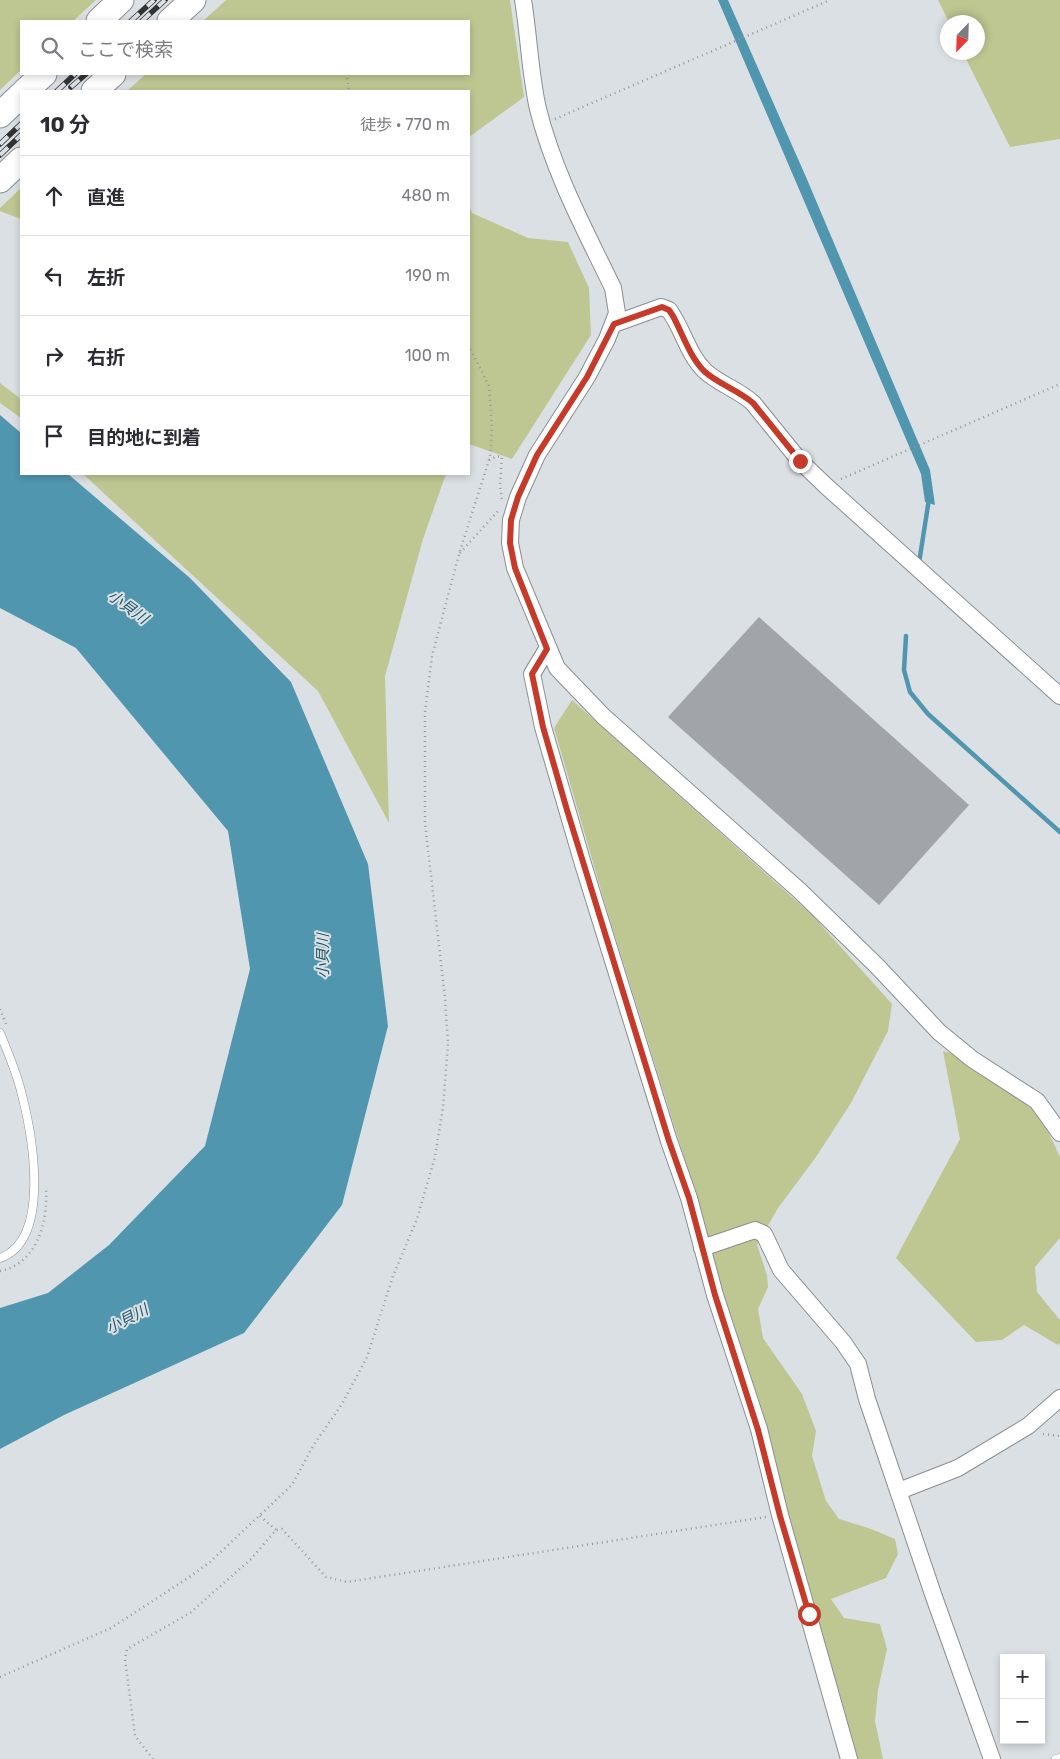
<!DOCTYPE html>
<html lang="ja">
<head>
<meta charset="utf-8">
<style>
  :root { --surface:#fff; --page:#f2f2f3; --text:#2b2b33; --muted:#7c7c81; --line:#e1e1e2 }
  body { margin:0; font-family:Rubik,"Noto Sans JP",sans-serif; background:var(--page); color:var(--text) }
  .controls { position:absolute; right:15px; bottom:15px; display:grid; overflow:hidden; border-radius:0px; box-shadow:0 2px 8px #0003 }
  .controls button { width:45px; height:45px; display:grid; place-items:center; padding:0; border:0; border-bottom:1px solid var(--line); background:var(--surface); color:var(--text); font:25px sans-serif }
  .compass { position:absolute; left:940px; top:15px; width:45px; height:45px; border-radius:50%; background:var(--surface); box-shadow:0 2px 8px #0003; rotate:203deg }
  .stop { position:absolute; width:15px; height:15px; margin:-11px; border:4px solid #c63a2a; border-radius:50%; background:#fff }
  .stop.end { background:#c63a2a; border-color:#fff; box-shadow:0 1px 5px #0008 }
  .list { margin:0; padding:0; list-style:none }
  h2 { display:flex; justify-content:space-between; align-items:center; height:65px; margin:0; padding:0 20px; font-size:21px }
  h2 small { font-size:16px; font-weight:400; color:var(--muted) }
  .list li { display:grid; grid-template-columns:32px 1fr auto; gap:15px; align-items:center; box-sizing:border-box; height:80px; padding:0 20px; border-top:1px solid var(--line) }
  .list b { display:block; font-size:19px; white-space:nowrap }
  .list em { font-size:16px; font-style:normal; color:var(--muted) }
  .icon { flex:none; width:28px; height:28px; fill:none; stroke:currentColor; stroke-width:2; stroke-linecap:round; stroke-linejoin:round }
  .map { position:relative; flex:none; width:1060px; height:1759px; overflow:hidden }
  .search { position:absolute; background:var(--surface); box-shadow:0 2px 8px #0003; left:20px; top:20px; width:450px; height:55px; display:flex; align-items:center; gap:12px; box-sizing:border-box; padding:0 18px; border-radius:0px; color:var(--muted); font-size:19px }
  .panel { position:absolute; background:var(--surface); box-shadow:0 2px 8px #0003; left:20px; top:90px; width:450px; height:385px; border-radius:0px }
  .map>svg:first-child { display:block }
  .green { fill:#bec791 }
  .water { fill:#5196af }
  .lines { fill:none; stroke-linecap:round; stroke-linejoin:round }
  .stream { stroke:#5196af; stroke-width:4.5 }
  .building { fill:#a1a5aa }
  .service-casing { stroke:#898e92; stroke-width:9 }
  .minor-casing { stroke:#898e92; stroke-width:18 }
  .primary-casing { stroke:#898e92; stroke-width:27 }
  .path { stroke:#95999c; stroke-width:2.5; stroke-dasharray:1 4; stroke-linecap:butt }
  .service { stroke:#fff; stroke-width:8 }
  .minor { stroke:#fff; stroke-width:16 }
  .primary { stroke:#fff; stroke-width:25 }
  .rail-casing { stroke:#313334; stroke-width:5.5 }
  .rail { stroke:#dbe0e4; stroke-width:4; stroke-dasharray:11; stroke-linecap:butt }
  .route { stroke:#c63a2a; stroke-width:6 }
  .labels { text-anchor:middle; stroke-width:4; stroke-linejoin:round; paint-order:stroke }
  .water-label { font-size:15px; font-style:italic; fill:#20586b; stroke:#dbe0e4 }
</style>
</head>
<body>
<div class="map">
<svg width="1060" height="1759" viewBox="0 0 1060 1759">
  <rect width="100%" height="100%" fill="#dbe0e4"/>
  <g class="green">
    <path d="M0 0H96L73 21H21V70L0 90Z"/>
    <path d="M226 0H510L524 97 469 137V91H127L146 74H469V21H203Z"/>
    <path d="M938 0H1060V139L1010 147 963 53 978 52V22H949Z"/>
    <path d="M21 188V219L0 211V208Z"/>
    <path d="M469 205 472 213 528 238 568 242 589 288 591 335 512 459 469 444Z"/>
    <path d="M0 383 21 399V418L0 403Z"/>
    <path d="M83 474H446L423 539 385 676 389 823 318 691Z"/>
    <path d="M572 700 813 916 892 1004 888 1031 851 1103 816 1157 778 1208 757 1245 767 1275 768 1287 758 1309 763 1338 802 1394 816 1431 812 1456 826 1501 839 1519 871 1529 895 1539 898 1554 886 1578 831 1599 844 1618 880 1624 887 1649 878 1690 875 1721 883 1759H858L741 1346 712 1263 693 1186 606 907 554 728Z"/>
    <path d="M943 1051 957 1055 1038 1110 1060 1157V1238L1035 1267 1037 1292 1060 1320V1343L1058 1345 1024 1325 1002 1340 976 1342 896 1258 960 1139Z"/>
  </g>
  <g class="water">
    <path d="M718 0H728L806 177 930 470 935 505 925 502 921 474Z"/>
    <path d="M0 415 21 433V474H68L190 578 291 682 368 864 388 1026 342 1205 244 1333 64 1415 0 1449V1308L48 1293 109 1245 205 1146 250 969 228 831 76 648 0 608Z"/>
  </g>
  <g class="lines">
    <g class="stream">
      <path d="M919 563 929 499"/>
      <path d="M906 636 904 670 910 692 928 714 1060 832"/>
    </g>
  </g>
  <path class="building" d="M759 617 969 805 879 905 668 717Z"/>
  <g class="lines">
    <g class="service-casing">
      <g id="service">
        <path d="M0 1033C8 1053 17 1073 22 1095 32 1134 52 1240 0 1258"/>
        <path d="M1056 1759 1060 1758"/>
      </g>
    </g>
    <g class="minor-casing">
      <g id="minor">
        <path d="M523 0C529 36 530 74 538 109 554 173 585 230 613 288L617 313 607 339 587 377 537 455 518 497 511 520 510 543 515 568 557 668 603 716 800 891 877 966 939 1032 972 1059 1037 1101 1060 1133"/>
        <path d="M614 324 661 307 669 310C683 329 688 355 705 371 719 384 739 390 753 403L800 461 826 486 1060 696"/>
        <path d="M547 649 532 674 543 727 583 864 669 1141 689 1198 715 1295 759 1429 780 1515 849 1759"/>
        <path d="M702 1248 755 1230 764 1234 781 1270 843 1342 858 1364 867 1399 934 1597 992 1759"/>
        <path d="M899 1491 958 1468 1028 1426 1060 1398"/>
      </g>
    </g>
    <g class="primary-casing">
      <g id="primary">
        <path d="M99 21 121 0"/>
        <path d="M170 21 193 0"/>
        <path d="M25 91 44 74"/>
        <path d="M94 91 113 74"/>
        <path d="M0 115 21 95"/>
        <path d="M0 180 21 160"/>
      </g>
    </g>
    <g class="path">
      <path d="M347 78 349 91"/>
      <path d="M555 119 830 0"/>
      <path d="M489 460 497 456 502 457 500 485 502 500"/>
      <path d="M841 479 1060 384"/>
      <path d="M460 553 498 511"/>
      <path d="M0 1009 6 1024"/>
      <path d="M0 1271C37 1264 48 1222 46 1189"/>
      <path d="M1043 1434 1060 1436"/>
      <path d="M260 1516 276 1530"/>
      <path d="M0 1677 111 1628 188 1578 210 1562 292 1485 313 1446 342 1404 367 1357 393 1276 417 1219 435 1157 443 1107 448 1044 445 998 425 823V712L432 656 459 554 490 457 492 428 489 386 469 346"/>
      <path d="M153 1759 135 1736 125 1659 127 1649 190 1613 251 1559 276 1530 282 1529 326 1577 347 1582 766 1517"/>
    </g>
    <use href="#service" class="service"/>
    <use href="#minor" class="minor"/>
    <use href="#primary" class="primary"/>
    <g class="rail-casing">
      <g id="rail">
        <path d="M131 21 154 0"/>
        <path d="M142 21 165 0"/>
        <path d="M71 87 86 74"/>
        <path d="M57 91 75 74"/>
        <path d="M0 144 21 124"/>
        <path d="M0 155 21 135"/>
      </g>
    </g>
    <use href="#rail" class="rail"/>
  </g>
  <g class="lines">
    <path class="route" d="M800 461 753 403C738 390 718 384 704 371 690 357 682 333 673 316L669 310 662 307 614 324 587 377 537 455 518 497 511 520 510 543 515 568 547 649 532 674 543 727 567 810 669 1141 689 1198 715 1295 758 1430 780 1516 809 1614"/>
  </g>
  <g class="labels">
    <g class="water-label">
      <text transform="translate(128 607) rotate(36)" y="5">小貝川</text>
      <text transform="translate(323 956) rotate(-90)" y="5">小貝川</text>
      <text transform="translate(127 1319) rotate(-28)" y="5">小貝川</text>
    </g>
  </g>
</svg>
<div class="controls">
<button>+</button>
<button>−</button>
</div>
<svg class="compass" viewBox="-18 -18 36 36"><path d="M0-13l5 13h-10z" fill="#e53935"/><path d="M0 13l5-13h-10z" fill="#7c7c81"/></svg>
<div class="stop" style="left:809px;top:1614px"></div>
<div class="stop end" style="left:800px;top:461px"></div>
<div class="search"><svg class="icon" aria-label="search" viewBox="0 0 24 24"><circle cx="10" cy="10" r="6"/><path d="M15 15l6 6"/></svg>ここで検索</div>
<section class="panel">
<h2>10 分<small>徒歩 · 770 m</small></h2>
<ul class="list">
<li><svg class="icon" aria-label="ahead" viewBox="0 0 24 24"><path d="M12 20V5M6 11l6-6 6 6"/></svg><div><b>直進</b></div><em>480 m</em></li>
<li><svg class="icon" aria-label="left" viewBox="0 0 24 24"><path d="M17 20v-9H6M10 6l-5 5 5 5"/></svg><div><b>左折</b></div><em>190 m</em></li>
<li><svg class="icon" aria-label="right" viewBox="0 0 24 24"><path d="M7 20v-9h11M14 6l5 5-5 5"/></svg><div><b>右折</b></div><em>100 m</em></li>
<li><svg class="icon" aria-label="arrive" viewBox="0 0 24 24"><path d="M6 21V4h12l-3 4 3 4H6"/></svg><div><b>目的地に到着</b></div></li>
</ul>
</section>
</div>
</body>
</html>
